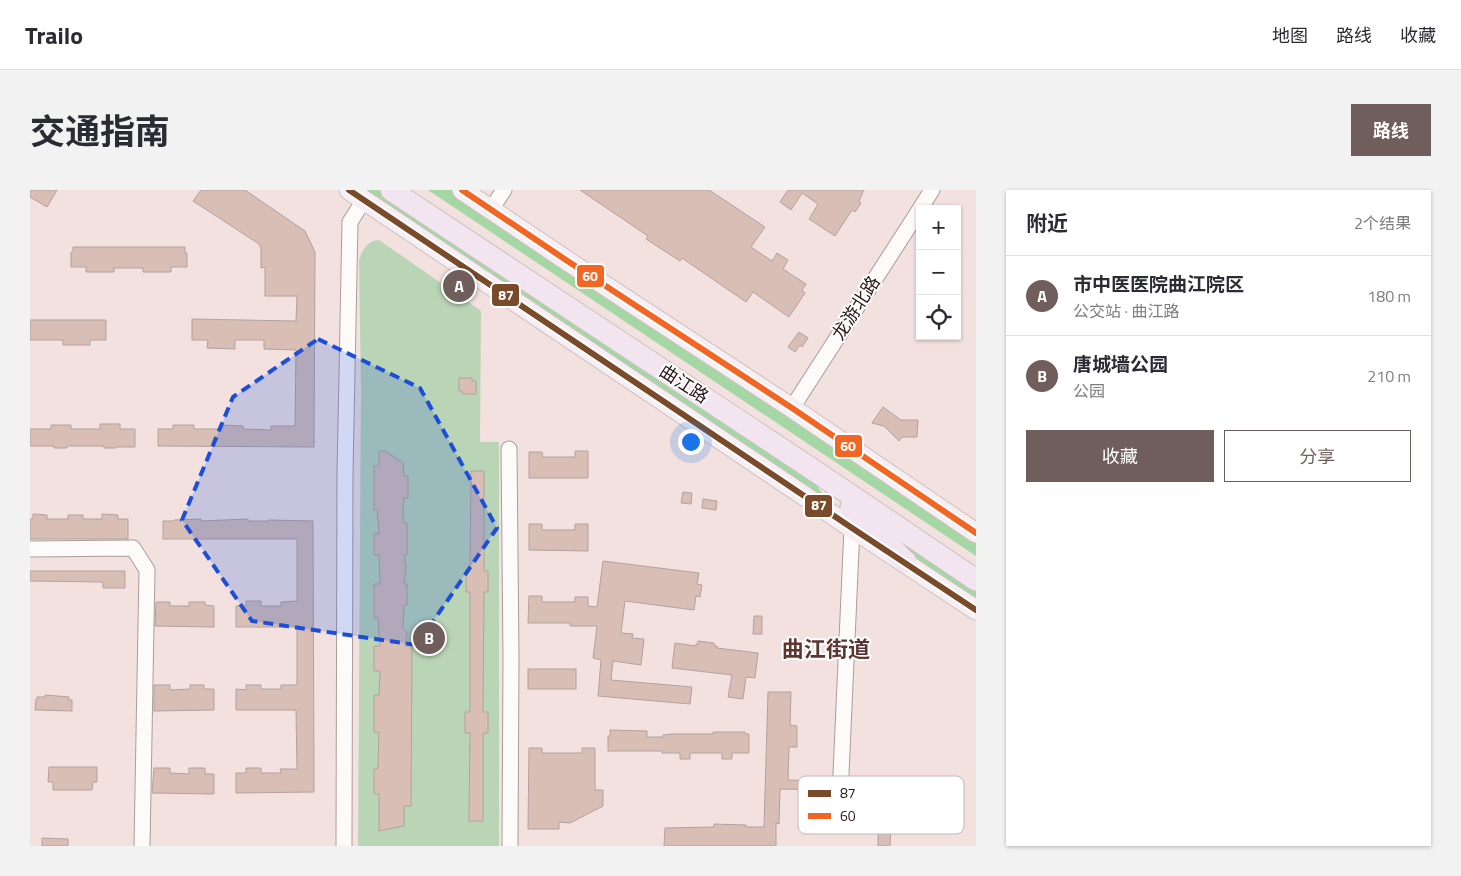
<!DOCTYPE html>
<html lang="zh">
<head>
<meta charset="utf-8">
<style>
  :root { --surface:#fff; --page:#f2f2f3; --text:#2b2b33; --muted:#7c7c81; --line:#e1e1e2; --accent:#6f5e5c }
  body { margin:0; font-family:"Titillium Web","Noto Sans SC",sans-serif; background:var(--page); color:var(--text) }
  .controls { position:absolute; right:15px; top:15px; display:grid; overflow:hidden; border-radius:0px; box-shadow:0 1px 4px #0004 }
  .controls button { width:45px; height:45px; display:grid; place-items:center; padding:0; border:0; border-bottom:1px solid var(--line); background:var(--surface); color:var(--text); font:25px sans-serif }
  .you { position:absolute; left:660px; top:251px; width:18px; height:18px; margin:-12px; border:4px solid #fff; border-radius:50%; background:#1a73e8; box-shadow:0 0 0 8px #1a73e833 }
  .badge { display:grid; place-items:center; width:32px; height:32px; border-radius:50%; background:var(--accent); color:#fff; font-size:16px; font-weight:700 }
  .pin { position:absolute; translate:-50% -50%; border:2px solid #fff; box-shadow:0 1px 5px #0006 }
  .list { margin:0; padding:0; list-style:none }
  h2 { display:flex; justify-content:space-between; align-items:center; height:65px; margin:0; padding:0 20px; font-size:21px }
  h2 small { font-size:16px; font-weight:400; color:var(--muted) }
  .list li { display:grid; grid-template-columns:32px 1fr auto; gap:15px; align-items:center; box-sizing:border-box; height:80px; padding:0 20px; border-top:1px solid var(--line) }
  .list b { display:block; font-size:19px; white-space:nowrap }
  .list p { margin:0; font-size:16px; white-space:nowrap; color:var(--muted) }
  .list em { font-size:16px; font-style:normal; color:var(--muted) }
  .actions { display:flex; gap:10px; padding:15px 20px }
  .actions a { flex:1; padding:11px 0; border:1px solid var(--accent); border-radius:0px; text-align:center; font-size:18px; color:var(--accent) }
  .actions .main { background:var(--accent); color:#fff }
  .icon { flex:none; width:28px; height:28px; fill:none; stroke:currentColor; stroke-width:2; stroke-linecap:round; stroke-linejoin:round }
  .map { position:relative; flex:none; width:946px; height:656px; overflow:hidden; border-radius:0px }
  header { display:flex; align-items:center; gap:30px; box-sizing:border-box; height:70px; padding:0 25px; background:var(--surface); border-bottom:1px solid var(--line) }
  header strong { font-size:24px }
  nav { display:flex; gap:28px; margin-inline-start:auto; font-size:18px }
  .intro { display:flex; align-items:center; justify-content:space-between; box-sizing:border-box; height:120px; padding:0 30px }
  h1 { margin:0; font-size:35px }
  .button { padding:12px 22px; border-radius:0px; background:var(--accent); color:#fff; font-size:18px; font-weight:700 }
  main { display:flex; gap:30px; padding:0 30px }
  aside { flex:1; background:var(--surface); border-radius:0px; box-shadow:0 1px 4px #0004 }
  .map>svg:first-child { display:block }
  .green { fill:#bad5b5 }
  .forest { fill:#a4d7a3 }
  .building { fill:#d8beb5; stroke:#b2a29e }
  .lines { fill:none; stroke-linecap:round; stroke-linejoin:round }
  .minor-casing { stroke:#ac9c9b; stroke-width:17 }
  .major-casing { stroke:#cbc2c1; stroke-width:21 }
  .highway-casing { stroke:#cbc2c1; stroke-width:23 }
  .minor { stroke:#fdfafa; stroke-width:15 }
  .major { stroke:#f6eef3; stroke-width:19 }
  .highway { stroke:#f2e5ef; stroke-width:21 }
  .bus-1-casing { stroke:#fff; stroke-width:10 }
  .bus-2-casing { stroke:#fff; stroke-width:10 }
  .bus-1 { stroke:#7a4b2a; stroke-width:6 }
  .bus-2 { stroke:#f26522; stroke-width:6 }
  .marked { fill:#1d4ed8; fill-opacity:0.2; stroke:#1d4ed8; stroke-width:4; stroke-dasharray:10 6; stroke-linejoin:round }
  .labels { text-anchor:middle; stroke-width:4; stroke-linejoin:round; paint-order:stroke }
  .street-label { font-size:18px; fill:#291816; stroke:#fff }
  .district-label { font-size:22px; font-weight:bold; fill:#5e3631; stroke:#fff }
  .key { fill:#fff; stroke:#bfbab9; stroke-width:1 }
  .key-label { font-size:14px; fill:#291816 }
  .line-badge { stroke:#fff; stroke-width:2 }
  .badge-label { font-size:14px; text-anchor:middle; font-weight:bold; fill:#fff }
</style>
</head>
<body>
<header>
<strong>Trailo</strong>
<nav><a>地图</a><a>路线</a><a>收藏</a></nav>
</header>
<div class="intro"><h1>交通指南</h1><a class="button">路线</a></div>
<main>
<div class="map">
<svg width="946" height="656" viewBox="0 0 946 656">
  <rect width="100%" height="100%" fill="#f2e1df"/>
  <path class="green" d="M349 50 451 121 450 252H469V656H328L331 201 329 70C333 59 338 51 349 50Z"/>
  <g class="forest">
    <path d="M334 0H352L780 286 800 314Z"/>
    <path d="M398 0H422L946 351V366Z"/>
    <path d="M841 326 946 397V413L879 367Z"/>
  </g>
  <g class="building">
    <path d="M0 0H27L17 17 0 7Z"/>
    <path d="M171 0H215L275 41 285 62 284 257 128 256V239H143V235H164V239H192V235L213 236V239L241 240V236H265L266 160 234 159V150H205V159L177 158 178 150H162V129L266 131 267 106H235V77L231 78V58L229 54 163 11Z"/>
    <path d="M550 0H679L735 37 721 57 742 71 747 63 758 70 753 79 776 94 772 100 775 103 759 127 723 102 716 112 652 68 650 71 616 49 618 46Z"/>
    <path d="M758 0H834L829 11 831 13 825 22 822 20 805 46 779 29 788 14 772 3 761 20 750 12Z"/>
    <path d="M43 57H155V63H157V77H141V82H113V78H84V82H56V77H41V62H43Z"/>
    <path d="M0 130H76V150H60V155H33V150H0Z"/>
    <path d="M769 142 778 148 772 157 770 155 765 162 758 157Z"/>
    <path d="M429 188H442V191H446V204H432V201H429Z"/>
    <path d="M853 217 871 230H888L887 247H872L869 251 854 236 842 233Z"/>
    <path d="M70 234H90V239H105V257H86V258H74V256H37V258H24V256H0V239H21V235H41V239H70Z"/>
    <path d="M349 261H355L373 273 374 286H378V308H374L373 321V332L377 333V365H374L376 376 374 394H377V415H374L373 438 377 442 375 456H382L381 616H374V636L349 641V604H344V579L348 578 349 542H344V505H349L350 481H344V456H350L348 428H344V394H350L349 365H344V344H349L348 329 347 328 348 320H344V276H349Z"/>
    <path d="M545 261H558V288H499V262H512L513 267H545Z"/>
    <path d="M441 281H454V381H458V402H454L453 522H458V543H453V631H439L440 543H435V522H440V402H436V380H440Z"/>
    <path d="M653 302 662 303 661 314 651 313Z"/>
    <path d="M673 309 687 311 686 320 672 318Z"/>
    <path d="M3 324 17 325V329H38V325H53V329H72V324L88 325V329H98V349H0V329H3Z"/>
    <path d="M171 329V331L218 329V331H239V330L283 331 284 602 206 603V583H216V578H231V583H251L250 579H267L266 520H206V499L216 500V495H231V499H251V495H267V437H206V416H216V411H231V416H251V412L267 411V349H133V331H144V330Z"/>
    <path d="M499 334H512V340H545V334H558V361L499 360Z"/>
    <path d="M573 371 669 383 667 394 672 395 670 407 666 406 664 420 595 411 591 443 603 444 602 448 614 449 611 475 583 471 581 490 662 497 660 514 568 506 571 470 563 468 567 436H540V433H498L499 406H512V412H545V407H558V416L567 417Z"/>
    <path d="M0 381H95V398H73V392L0 391Z"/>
    <path d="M126 412H140V416H159V412H175V415L184 416V437L125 436Z"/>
    <path d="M724 426H732V444H723Z"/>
    <path d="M668 451 684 453V456H687V458L728 463 725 488 716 487 713 509 698 507 702 485 642 478 645 453 666 456V454H668Z"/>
    <rect x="498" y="479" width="48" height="20"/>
    <path d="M124 495H140V500L160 499V495H174V499H184V520L124 521Z"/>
    <path d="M738 502H761L760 535 767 536V557H759L758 590 797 591V600L750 599 749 634 746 633V656H634L635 638 684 637V634L716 635V637H734Z"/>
    <path d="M15 505 39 507V510H42V521L5 520 6 509H7V507H15Z"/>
    <path d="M580 540 617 541V547H633V545L642 544H683V542H715V544H719V563H702V569H692V563H660V569H650V563H632V561H578V546H580Z"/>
    <path d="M499 558H512V563H552V558H565V600H573V616L540 633 529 632V639H498Z"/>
    <path d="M19 577H67V592H63L62 600H23V592H18Z"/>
    <path d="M124 578H140V583L159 584V578H175V584H184V604L122 603Z"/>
    <path d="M848 604 862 605 860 656H848Z"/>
    <path d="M12 648 38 649V656H12Z"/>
  </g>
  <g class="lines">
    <g class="minor-casing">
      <g id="minor">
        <path d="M461 19 474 0"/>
        <path d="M890 19 902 0"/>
        <path d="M762 218 890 19"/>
        <path d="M479 259 481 467 480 656"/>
        <path d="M0 359 103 358 117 380 112 656"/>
        <path d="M810 606 822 338"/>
        <path d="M314 656 315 283 320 32 334 10"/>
      </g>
    </g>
    <g class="major-casing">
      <g id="major">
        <path d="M319 0 822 338 946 420"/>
        <path d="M432 0 536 70 762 218 946 343"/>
      </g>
    </g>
    <g class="highway-casing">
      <g id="highway">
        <path d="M361 0 788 283 946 390"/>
        <path d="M821 317 876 372"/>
      </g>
    </g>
    <use href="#minor" class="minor"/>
    <use href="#major" class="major"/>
    <use href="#highway" class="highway"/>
    <g class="bus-1-casing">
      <path id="bus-1" d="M319 0 822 338 946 420"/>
    </g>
    <g class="bus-2-casing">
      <path id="bus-2" d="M432 0 536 70 762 218 946 343"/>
    </g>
    <use href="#bus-1" class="bus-1"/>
    <use href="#bus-2" class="bus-2"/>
  </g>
  <path class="marked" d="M288 149 390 198 467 338 387 455 222 431 152 330 203 207Z"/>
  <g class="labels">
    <g class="street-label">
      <text transform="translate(826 118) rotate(-57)" y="6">龙游北路</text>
      <text transform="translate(654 194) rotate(33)" y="6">曲江路</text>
    </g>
    <g class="district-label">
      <text x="796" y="467">曲江街道</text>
    </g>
  </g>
  <rect x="768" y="586" width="166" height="58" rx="8" class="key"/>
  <rect x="778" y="600" width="23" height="7" fill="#7a4b2a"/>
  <rect x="778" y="623" width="23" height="6" fill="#f26522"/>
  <g class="key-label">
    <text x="810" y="608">87</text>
    <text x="810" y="631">60</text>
  </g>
  <g class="line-badge">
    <rect x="546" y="74" width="29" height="24" rx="5" fill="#f26522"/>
    <rect x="461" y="93" width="29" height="24" rx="5" fill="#7a4b2a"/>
    <rect x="804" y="244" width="29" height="24" rx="5" fill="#f26522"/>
    <rect x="774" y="304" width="29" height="24" rx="5" fill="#7a4b2a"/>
  </g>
  <g class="badge-label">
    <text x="560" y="91">60</text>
    <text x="476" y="110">87</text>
    <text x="818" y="261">60</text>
    <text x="789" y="320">87</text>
  </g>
</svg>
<div class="controls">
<button>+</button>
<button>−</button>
<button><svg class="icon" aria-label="locate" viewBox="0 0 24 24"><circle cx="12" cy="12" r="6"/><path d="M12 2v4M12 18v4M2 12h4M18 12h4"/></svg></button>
</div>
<div class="you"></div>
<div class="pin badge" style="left:429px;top:96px">A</div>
<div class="pin badge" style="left:399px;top:448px">B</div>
</div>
<aside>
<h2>附近<small>2个结果</small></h2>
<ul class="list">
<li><span class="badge">A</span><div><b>市中医医院曲江院区</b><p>公交站 · 曲江路</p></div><em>180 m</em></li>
<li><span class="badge">B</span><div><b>唐城墙公园</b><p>公园</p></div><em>210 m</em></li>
</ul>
<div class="actions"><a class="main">收藏</a><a>分享</a></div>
</aside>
</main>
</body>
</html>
